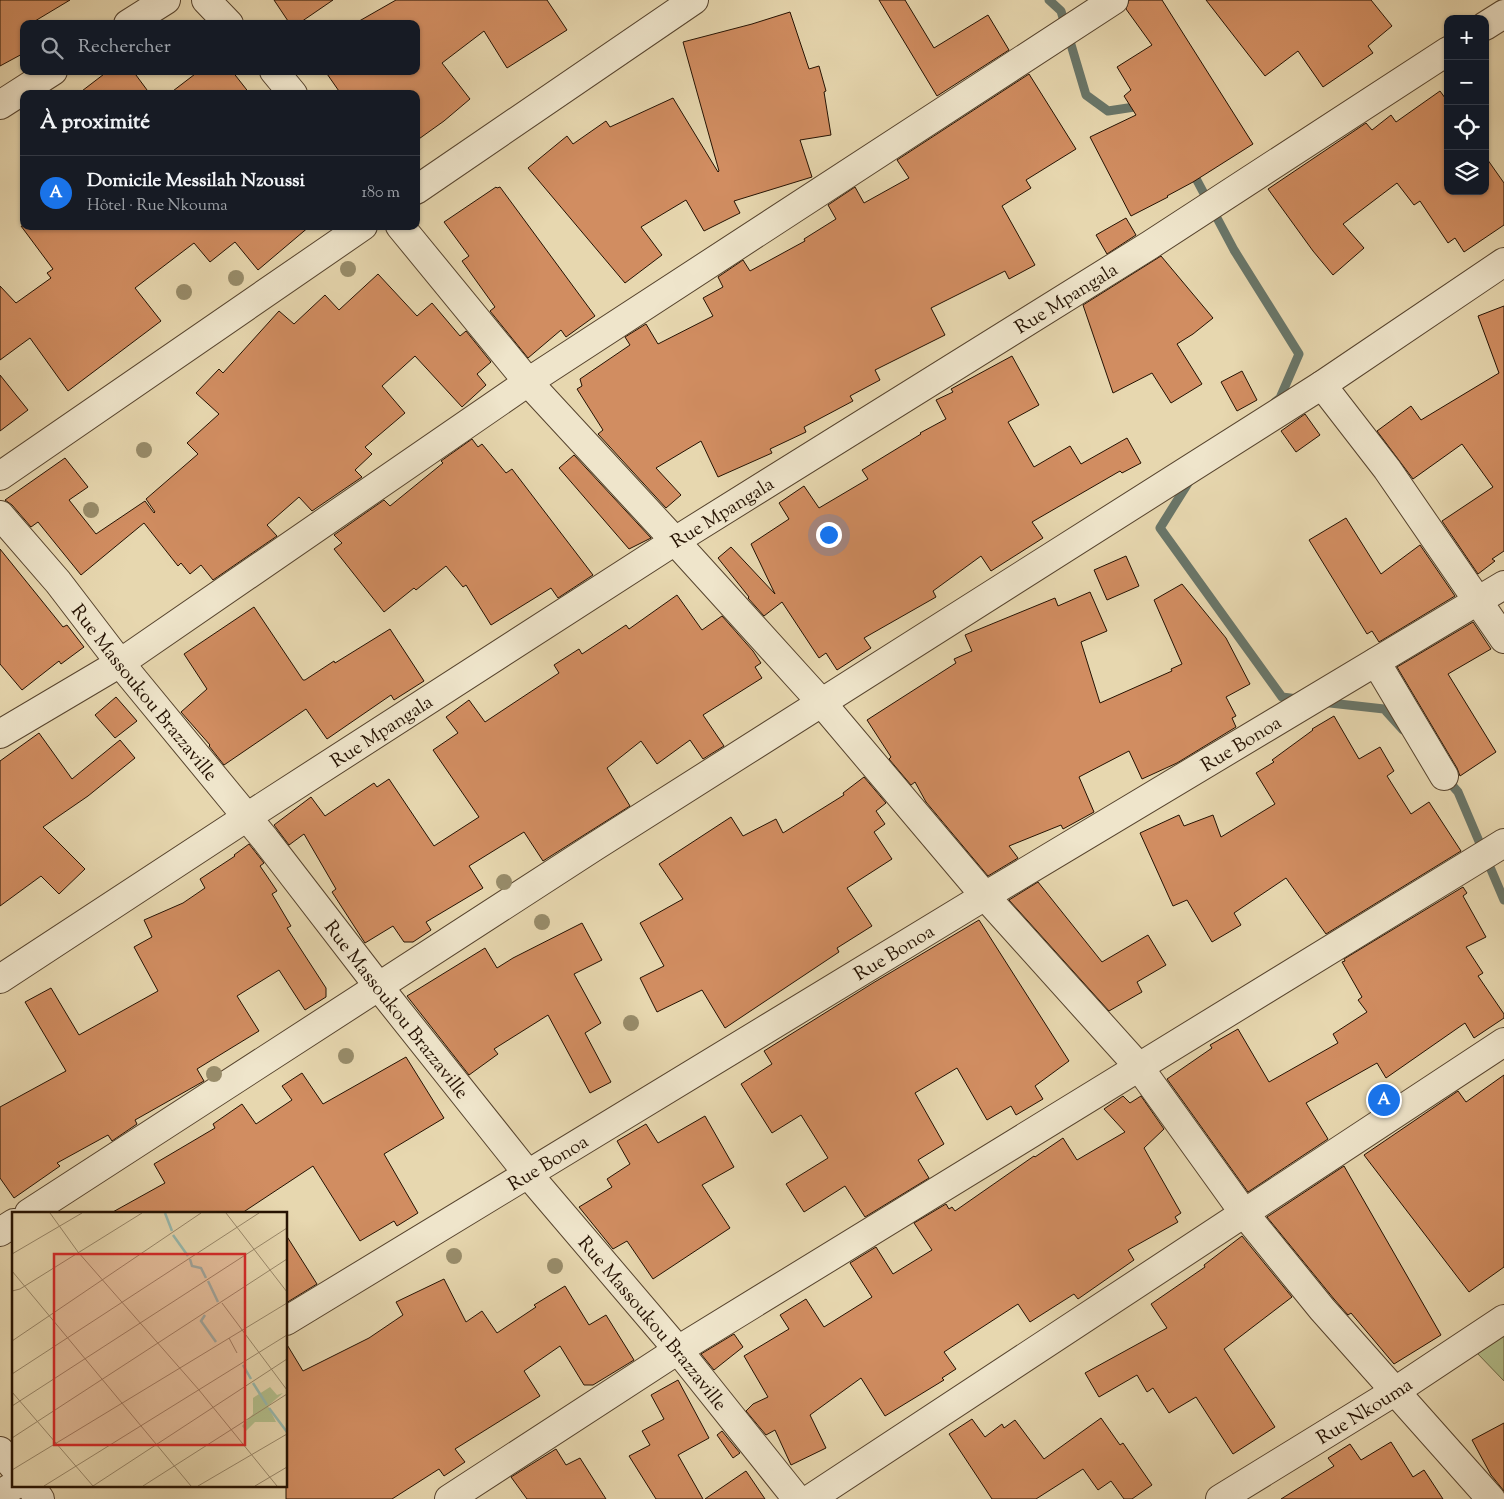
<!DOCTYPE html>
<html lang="fr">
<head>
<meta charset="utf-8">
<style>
  :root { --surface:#171b24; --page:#242831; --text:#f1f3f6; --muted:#9ea1a6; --line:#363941; --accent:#1a73e8 }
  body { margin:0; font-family:"Sorts Mill Goudy",serif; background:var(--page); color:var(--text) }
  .controls { position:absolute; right:15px; top:15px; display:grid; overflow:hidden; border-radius:10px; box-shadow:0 1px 4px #0004 }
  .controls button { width:45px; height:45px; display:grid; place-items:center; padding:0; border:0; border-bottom:1px solid var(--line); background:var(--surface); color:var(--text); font:25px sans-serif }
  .you { position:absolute; left:828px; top:534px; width:18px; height:18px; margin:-12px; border:4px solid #fff; border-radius:50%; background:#1a73e8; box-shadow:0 0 0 8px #1a73e833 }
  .badge { display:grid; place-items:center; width:32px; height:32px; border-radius:50%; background:var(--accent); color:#fff; font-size:16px; font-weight:700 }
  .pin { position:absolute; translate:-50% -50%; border:2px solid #fff; box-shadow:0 1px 5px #0006 }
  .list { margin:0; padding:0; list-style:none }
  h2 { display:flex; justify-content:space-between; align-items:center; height:65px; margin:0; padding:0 20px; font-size:21px }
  h2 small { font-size:16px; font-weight:400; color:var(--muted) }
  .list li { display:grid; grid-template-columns:32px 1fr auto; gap:15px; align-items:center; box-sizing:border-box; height:75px; padding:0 20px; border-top:1px solid var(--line) }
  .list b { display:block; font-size:19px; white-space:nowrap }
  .list p { margin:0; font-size:16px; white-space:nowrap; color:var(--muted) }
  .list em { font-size:16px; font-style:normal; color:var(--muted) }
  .icon { flex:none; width:28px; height:28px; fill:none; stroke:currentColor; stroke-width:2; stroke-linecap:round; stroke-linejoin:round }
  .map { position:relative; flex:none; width:1504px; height:1499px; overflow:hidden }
  .search { position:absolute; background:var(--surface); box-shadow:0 1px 4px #0004; left:20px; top:20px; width:400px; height:55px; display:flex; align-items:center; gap:12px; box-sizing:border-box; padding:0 18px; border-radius:10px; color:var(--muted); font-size:19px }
  .panel { position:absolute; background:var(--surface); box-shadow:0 1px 4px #0004; left:20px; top:90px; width:400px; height:140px; border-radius:10px }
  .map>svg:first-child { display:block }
  .green { fill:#b3bf8c; stroke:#6c6847 }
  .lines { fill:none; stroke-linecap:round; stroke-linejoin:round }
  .stream { stroke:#697669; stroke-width:9 }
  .building { fill:#d18d61; stroke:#251202 }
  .minor-casing { stroke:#56432d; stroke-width:30 }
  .minor { stroke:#efe5cb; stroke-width:28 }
  .tree { fill:#988c6a }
  .labels { text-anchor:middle; stroke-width:4; stroke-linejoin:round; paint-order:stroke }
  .street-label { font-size:19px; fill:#251202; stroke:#efe5cb }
  .inset-river { fill:none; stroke:#97b9ae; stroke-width:2.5 }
  .inset-road { fill:none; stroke:#99886a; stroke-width:1 }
  .view { fill:#d62828; fill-opacity:0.15; stroke:#d62828; stroke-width:2.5 }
  .inset-edge { fill:none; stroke:#251202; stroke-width:2.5 }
</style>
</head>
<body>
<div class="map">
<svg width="1504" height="1499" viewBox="0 0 1504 1499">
  <rect width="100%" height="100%" fill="#e7d7af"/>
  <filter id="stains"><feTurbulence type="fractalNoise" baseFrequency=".004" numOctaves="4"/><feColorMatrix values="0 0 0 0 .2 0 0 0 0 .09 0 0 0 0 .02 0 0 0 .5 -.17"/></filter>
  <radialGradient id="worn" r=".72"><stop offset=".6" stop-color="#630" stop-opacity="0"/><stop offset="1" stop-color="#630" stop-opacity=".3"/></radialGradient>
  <path class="green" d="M1504 1333V1381L1477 1353Z"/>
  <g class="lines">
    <g class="stream">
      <path d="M1049 0 1061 11 1086 95 1108 111 1141 106"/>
      <path d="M1192 171 1234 250 1299 354 1280 398 1275 402"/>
      <path d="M1190 480 1160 528 1282 697 1298 699"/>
      <path d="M1321 702 1384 709 1403 730"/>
      <path d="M1445 777 1458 792 1504 900"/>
    </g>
  </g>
  <g class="building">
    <path d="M0 0H70L30 24H24V53L0 66Z"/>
    <path d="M274 0H333L298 24H290Z"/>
    <path d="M396 0H547L567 30 507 68 484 31 442 63 470 99 444 121 416 141V94H341L325 71H416V24H354Z"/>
    <path d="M879 0H905L934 48 988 15 1009 50 937 96Z"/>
    <path d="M1129 0H1162L1253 144 1193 182 1167 196 1168 197 1131 216 1090 137 1136 115 1124 96 1131 90 1117 67 1152 45 1126 9Z"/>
    <path d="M1206 0H1371L1392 26 1368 46 1373 53 1323 87 1298 51 1265 76Z"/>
    <path d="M790 12 809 69 819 66 826 91 824 92 831 135 800 140 812 177 734 201 740 213 704 231 686 200 641 227 662 255 625 283 528 168 567 136 573 144 606 121 610 127 673 98 718 172 719 171 683 42 752 24Z"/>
    <path d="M108 71H133L150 94H78Z"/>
    <path d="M199 71H232L250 94H169Z"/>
    <path d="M1029 74 1076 149 1026 180 1031 188 1002 206 1035 265 1009 279 1005 271 931 308 945 335 875 370 880 380 850 396 853 401 804 427 806 432 770 449 772 453 718 477 701 441 656 468 681 495 666 508 598 434 603 430 577 389 582 386 580 379 630 345 625 337 646 324 658 344 713 316 703 298 723 287 718 277 743 260 750 271 805 241 804 239 836 219 828 205 855 187 864 203 909 178 897 160Z"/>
    <path d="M1440 91 1448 102V191H1485V156L1504 183V225L1464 252 1455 238 1448 243 1420 201 1414 205 1397 183 1343 224 1364 248 1333 275 1313 251 1268 189 1366 123 1372 130 1391 115 1396 122Z"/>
    <path d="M496 187 497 188 500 187 595 316 566 337 561 330 528 358 490 311 495 307 462 261 469 256 444 222Z"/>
    <path d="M1126 218 1136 235 1107 254 1096 235Z"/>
    <path d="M21 226H310L258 270 235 242 210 262 194 243 135 288 161 321 68 391 30 338 0 360V286L16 303 51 278 47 273 53 269Z"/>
    <path d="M1161 256 1213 318 1193 334 1177 344 1202 384 1171 403 1152 373 1113 393 1083 305Z"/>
    <path d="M378 274 417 316 432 303 460 336 466 331 491 362 477 374 486 385 462 407 415 356 382 386 405 413 365 447 372 454 355 470 362 477 312 511 299 497 267 525 277 536 213 580 201 565 190 574 181 563 178 566 144 523 81 575 38 522 31 527 12 505 5 500 65 458 88 487 69 500 96 534 145 501 154 513 155 512 146 499 198 454 187 443 219 414 196 393 219 369 223 373 279 311 294 324 325 295 339 310Z"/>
    <path d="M1504 306V551L1492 559 1495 561 1478 574 1442 521 1493 487 1462 444 1413 479 1377 431 1411 406 1421 420 1499 373 1478 316Z"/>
    <path d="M1012 356 1039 405 1008 422 1034 467 1070 446 1081 464 1127 438 1141 463 1122 473 1120 471 1032 522 1043 538 991 571 981 556 933 591 936 597 864 638 871 648 837 670 826 653 819 658 782 602 764 616 748 598 749 597 718 558 731 547 775 594 751 544 789 519 779 503 804 486 819 508 868 479 862 470 921 434 920 433 946 419 936 400 953 392 951 389Z"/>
    <path d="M1242 371 1257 400 1237 411 1221 382Z"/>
    <path d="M0 375 28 410 0 431Z"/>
    <path d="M1305 414 1320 435 1296 452 1281 431Z"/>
    <path d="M472 439 478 447 482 444 506 473 512 469 593 575 558 598 551 588 491 625 466 585 463 587 446 566 416 590 414 588 384 612 334 549 342 543 334 535 384 500 390 506 443 463 441 461Z"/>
    <path d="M574 455 651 538 629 549 559 468Z"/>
    <path d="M1346 518 1381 574 1420 545 1455 596 1379 642 1372 631 1367 634 1309 540Z"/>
    <path d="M0 549 63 627 67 625 84 647 61 664 59 661 22 690 0 664Z"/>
    <path d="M1126 556 1139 586 1107 600 1094 570Z"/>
    <path d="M1182 584 1226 638 1250 684 1226 697 1236 716 1232 718 1236 727 1177 763 1142 779 1129 751 1079 777 1094 812 1063 829 1061 825 1009 846 1018 858 988 876 926 802 915 782 911 785 889 759 891 757 867 720 956 663 954 659 972 651 965 635 1055 598 1058 606 1090 592 1107 631 1081 642 1100 703 1172 671 1171 669 1182 664 1154 600Z"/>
    <path d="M677 595 702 630 722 616 753 651 761 663 755 667 762 678 703 715 724 746 703 759 690 740 657 764 641 741 607 768 630 806 543 861 524 832 469 866 483 888 426 922 431 930 413 942H404L393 926 365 943 332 892 336 889 304 834 289 845 274 825 311 797 325 816 374 783 377 787 389 779 434 846 479 817 433 750 458 733 446 717 469 700 485 722 559 673 554 665 579 649 582 654 626 625 629 629Z"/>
    <path d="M254 607 303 680H305L334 661 335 663 390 629 424 681 394 700 391 695 327 739 306 709 224 765 209 746 210 745 181 712 207 689 184 654Z"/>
    <path d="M1473 622 1491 649 1448 674 1496 752 1460 776 1457 768 1397 667Z"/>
    <path d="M116 697 137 721 115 738 95 715Z"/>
    <path d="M1334 716 1359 759 1380 747 1394 771 1387 776 1411 814 1429 802 1461 851 1326 934 1286 878 1234 913 1241 925 1212 942 1187 900 1173 906 1140 833 1179 815 1184 826 1213 815 1221 837 1275 804 1256 773 1274 762 1272 760 1313 730 1312 729Z"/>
    <path d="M39 733 72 779 120 740 135 758 88 796 43 827 85 869 59 894 41 876 0 906V761Z"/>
    <path d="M864 777 886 803 876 811 885 824 874 832 892 859 847 888 872 926 837 948 839 952 725 1028 702 990 657 1012 640 978 664 966 640 923 683 899 659 864 731 817 743 836 776 819 783 833 844 795 843 793Z"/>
    <path d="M249 844 264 863 260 866 277 891 272 894 291 926 287 928 326 988V997L305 1010 279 970 237 996 259 1031 197 1069 204 1081 135 1120 137 1124 112 1141 108 1135 57 1163 60 1166 14 1198 0 1178V1107L66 1071 25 1002 51 988 79 1035 158 991 134 947 152 937 144 920 183 903 205 888 200 879 235 856 234 855Z"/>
    <path d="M1038 882 1102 962 1148 935 1166 965 1137 982 1142 992 1109 1011 1009 900Z"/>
    <path d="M1463 887 1467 893 1463 896 1486 937 1466 947 1483 973 1478 976 1504 1014V1018L1474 1038 1465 1023 1386 1078 1377 1063 1306 1103 1328 1139 1248 1192 1167 1079 1212 1048 1210 1045 1238 1029 1269 1082 1338 1043 1333 1034 1367 1012 1358 1000 1362 997 1342 962 1345 961 1344 959Z"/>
    <path d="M979 920 1069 1061 1035 1086 1043 1099 1016 1115 1011 1106 987 1120 957 1068 915 1093 944 1144 918 1160 929 1178 865 1217 845 1186 804 1212 786 1184 828 1158 801 1115 772 1133 741 1084 772 1064 764 1051 873 983Z"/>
    <path d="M582 923 602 960 574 974 601 1023 585 1033 611 1082 590 1093 548 1015 494 1049 498 1054 469 1075 407 996 485 948 497 968 513 958Z"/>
    <path d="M406 1057 444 1118 384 1154 418 1213 397 1226 394 1221 360 1241 313 1166 242 1213H111L165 1183 154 1164 215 1128 213 1124 242 1104 256 1124 292 1100 282 1086 302 1073 323 1104Z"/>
    <path d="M1504 1075V1267L1469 1292 1364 1155 1458 1091 1466 1102Z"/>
    <path d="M1123 1096 1130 1103 1141 1096 1164 1129 1144 1148 1181 1213 1175 1217 1178 1222 1128 1250 1134 1260 1078 1299 1074 1294 1030 1322 1018 1304 944 1352 956 1369 942 1378 944 1380 885 1416 861 1378 810 1415 826 1448 791 1465 775 1430 766 1435 746 1411 753 1404 768 1397 744 1356 789 1329 780 1315 806 1299 824 1327 872 1297 850 1263 876 1247 893 1274 932 1250 914 1223 946 1204 949 1209 952 1207 955 1211 1034 1156 1035 1157 1063 1138 1077 1160 1125 1132 1104 1109Z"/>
    <path d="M705 1116 734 1167 702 1185 730 1228 653 1279 627 1241 613 1249 579 1207 612 1187 607 1179 630 1164 617 1141 646 1124 658 1143Z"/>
    <path d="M1344 1166 1441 1335 1394 1364 1351 1313 1348 1315 1334 1299 1267 1217Z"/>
    <path d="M286 1235 317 1284 286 1303Z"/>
    <path d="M1242 1236 1292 1297 1224 1349 1275 1427 1233 1454 1196 1397 1169 1413 1153 1388 1147 1392 1137 1375 1099 1397 1085 1373 1167 1328 1151 1304 1205 1267 1204 1265Z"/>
    <path d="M444 1279 466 1322 482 1311 497 1333 536 1307 534 1305 565 1286 589 1325 606 1315 634 1360 593 1385H584L560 1346 524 1371 540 1396 455 1449 465 1462 444 1476 439 1469 392 1499H286V1343L303 1371 369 1338 403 1315 396 1302Z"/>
    <path d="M734 1334 743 1347 714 1370 701 1354Z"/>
    <path d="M678 1380 709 1438 678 1455 703 1499H656L629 1456 650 1445 642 1431 664 1419 651 1395Z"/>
    <path d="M1101 1418 1120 1445 1123 1443 1152 1485 1132 1499H1124L1111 1481 1098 1490 1083 1469 1036 1499H992L949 1434 972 1419 985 1437 1002 1424 1004 1428 1015 1420 1044 1459Z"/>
    <path d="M1504 1423V1491L1491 1475 1472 1440Z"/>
    <path d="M722 1431 740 1453 733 1458 717 1435Z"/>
    <path d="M1391 1442 1413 1477 1424 1470 1443 1499H1281L1334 1466 1328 1458 1350 1444 1361 1460Z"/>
    <path d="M556 1449 566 1465 580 1458 606 1499H527L511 1477Z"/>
    <path d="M746 1471 765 1499H705Z"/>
  </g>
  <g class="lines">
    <g class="minor-casing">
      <g id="minor">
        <path d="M206 0 229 24"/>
        <path d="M128 24 166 0"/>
        <path d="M1485 26 1504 14"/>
        <path d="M274 71 293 94"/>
        <path d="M0 105 53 71"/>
        <path d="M416 190 694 0"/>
        <path d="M400 226 528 382 675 541 821 702 985 896 1139 1067 1244 1213 1322 1309 1491 1499"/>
        <path d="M1322 385 1387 469 1504 639"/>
        <path d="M0 476 363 226"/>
        <path id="s1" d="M0 515 58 582 120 663 265 839 379 987 528 1174 678 1350 797 1499"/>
        <path d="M1376 662 1444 776"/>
        <path d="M0 734 120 663 528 382 1114 0"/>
        <path id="s2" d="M0 979 247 817 675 541 1150 245 1448 51"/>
        <path d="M29 1213 594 847 1322 385 1504 262"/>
        <path d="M0 1232 14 1223"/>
        <path id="s3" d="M286 1321 985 896 1504 585"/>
        <path d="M0 1451 14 1467"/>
        <path d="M29 1485 40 1499"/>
        <path d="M0 1494 15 1485"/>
        <path d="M449 1499 678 1350 1504 843"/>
        <path d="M810 1499 1504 1042"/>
        <path id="s4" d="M1220 1499 1394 1392 1504 1319"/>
      </g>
    </g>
    <use href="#minor" class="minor"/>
  </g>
  <g class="tree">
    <circle cx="348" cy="269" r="8"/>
    <circle cx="236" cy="278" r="8"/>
    <circle cx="184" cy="292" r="8"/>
    <circle cx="144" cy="450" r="8"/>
    <circle cx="91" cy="510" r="8"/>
    <circle cx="504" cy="882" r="8"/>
    <circle cx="542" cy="922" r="8"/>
    <circle cx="631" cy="1023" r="8"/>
    <circle cx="346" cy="1056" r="8"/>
    <circle cx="214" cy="1074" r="8"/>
    <circle cx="454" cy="1256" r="8"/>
    <circle cx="555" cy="1266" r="8"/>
  </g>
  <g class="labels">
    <g class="street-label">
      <text dy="7" stroke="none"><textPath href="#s2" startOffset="1265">Rue Mpangala</textPath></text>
      <text dy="7" stroke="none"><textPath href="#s2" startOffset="860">Rue Mpangala</textPath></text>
      <text dy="7" stroke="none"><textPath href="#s1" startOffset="229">Rue Massoukou Brazzaville</textPath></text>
      <text dy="7" stroke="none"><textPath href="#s2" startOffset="455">Rue Mpangala</textPath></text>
      <text dy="7" stroke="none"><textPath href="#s3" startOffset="1116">Rue Bonoa</textPath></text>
      <text dy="7" stroke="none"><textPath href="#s3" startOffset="711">Rue Bonoa</textPath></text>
      <text dy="7" stroke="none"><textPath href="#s1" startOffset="634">Rue Massoukou Brazzaville</textPath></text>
      <text dy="7" stroke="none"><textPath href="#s3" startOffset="306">Rue Bonoa</textPath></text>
      <text dy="7" stroke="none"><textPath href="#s1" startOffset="1039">Rue Massoukou Brazzaville</textPath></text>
      <text dy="7" stroke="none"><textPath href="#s4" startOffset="169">Rue Nkouma</textPath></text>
    </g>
  </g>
  <g transform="translate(12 1212)">
    <rect width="275" height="275" fill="#e7d7af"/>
    <path d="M258 175 265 183 271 181 256 194 264 210H243L234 219 230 214 241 202V186Z" fill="#b3bf8c"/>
    <path class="inset-river" d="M153 1 160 19M161 23 176 44M178 47 180 54 189 56 194 66M196 69 206 90M193 103 189 109 204 130M231 153 239 167M241 171 255 193M257 196 275 220"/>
    <path class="inset-road" d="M38 1 66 40 187 178 265 274M214 1 275 80M0 42 70 1M0 59 179 274M0 79 8 77 130 1M210 91 275 178M217 126 225 141M0 129 189 1M0 162 247 1M0 180 81 274 275 147M0 194 275 16M0 226 275 47M0 258 275 91M32 274 275 123M131 274 275 182M186 274 275 222M243 274 275 255"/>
    <path class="view" d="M42 42H233V233H42Z"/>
    <rect width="275" height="275" class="inset-edge"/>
  </g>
  <rect width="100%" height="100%" filter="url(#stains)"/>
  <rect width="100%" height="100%" fill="url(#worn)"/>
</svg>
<div class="controls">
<button>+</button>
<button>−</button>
<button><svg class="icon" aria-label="locate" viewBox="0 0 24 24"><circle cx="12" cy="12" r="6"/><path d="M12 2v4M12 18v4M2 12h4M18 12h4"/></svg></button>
<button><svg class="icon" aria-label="layers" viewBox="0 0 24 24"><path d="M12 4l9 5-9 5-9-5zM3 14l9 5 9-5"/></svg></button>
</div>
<div class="you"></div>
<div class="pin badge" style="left:1384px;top:1100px">A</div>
<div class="search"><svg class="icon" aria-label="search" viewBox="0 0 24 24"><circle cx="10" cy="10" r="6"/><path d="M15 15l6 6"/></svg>Rechercher</div>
<section class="panel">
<h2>À proximité<small></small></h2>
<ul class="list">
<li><span class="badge">A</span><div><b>Domicile Messilah Nzoussi</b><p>Hôtel · Rue Nkouma</p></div><em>180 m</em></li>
</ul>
</section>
</div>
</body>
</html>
